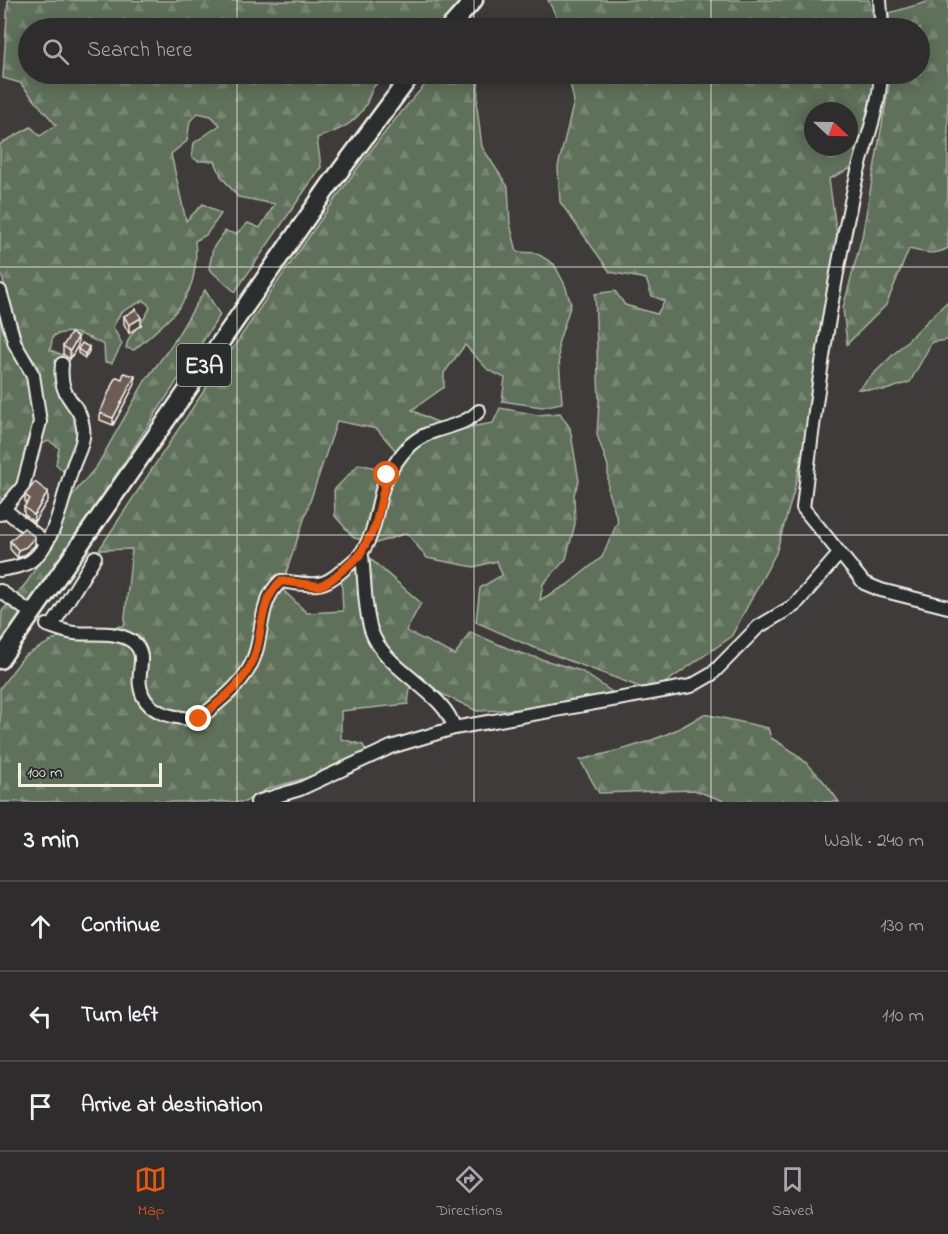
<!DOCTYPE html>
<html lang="en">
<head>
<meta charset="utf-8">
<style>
  :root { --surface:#2e2c2c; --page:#363434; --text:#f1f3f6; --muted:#a7a7a9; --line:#494848; --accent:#ea580c }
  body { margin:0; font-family:"Indie Flower",sans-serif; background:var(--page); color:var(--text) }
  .compass { position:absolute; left:804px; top:102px; width:54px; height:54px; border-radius:50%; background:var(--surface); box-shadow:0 3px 15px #0003; rotate:112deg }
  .scale { position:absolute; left:18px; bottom:15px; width:144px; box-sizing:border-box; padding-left:6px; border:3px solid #f4f1e8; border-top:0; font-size:16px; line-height:21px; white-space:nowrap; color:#f4f1e8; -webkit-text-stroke:4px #2a2d2e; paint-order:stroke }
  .stop { position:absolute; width:18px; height:18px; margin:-14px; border:4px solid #ea580c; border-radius:50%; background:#fff }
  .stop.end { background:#ea580c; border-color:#fff; box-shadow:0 2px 6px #0008 }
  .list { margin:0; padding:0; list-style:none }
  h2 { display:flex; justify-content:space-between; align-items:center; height:78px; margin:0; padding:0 24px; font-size:26px }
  h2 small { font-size:20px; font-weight:400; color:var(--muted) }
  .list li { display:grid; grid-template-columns:39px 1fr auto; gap:18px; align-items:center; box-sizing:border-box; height:90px; padding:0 24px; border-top:2px solid var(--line) }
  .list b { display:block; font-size:22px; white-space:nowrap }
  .list em { font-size:20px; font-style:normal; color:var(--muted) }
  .icon { flex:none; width:33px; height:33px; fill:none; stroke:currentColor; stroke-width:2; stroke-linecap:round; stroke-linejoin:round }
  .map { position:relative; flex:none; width:948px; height:802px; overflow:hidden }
  .search { position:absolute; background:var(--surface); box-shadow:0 3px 15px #0003; left:18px; right:18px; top:18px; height:66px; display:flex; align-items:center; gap:15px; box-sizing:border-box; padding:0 21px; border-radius:33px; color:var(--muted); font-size:22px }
  .sheet { height:348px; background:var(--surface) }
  nav { display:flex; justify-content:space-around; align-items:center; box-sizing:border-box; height:84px; border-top:2px solid var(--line); background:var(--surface); font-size:16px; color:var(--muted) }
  nav a { display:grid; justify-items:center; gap:3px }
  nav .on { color:var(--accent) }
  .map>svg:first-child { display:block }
  .forest { fill:url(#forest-firs); stroke:#a9b1a1; stroke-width:1.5; fill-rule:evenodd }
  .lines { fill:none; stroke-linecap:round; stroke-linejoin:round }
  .minor-casing { stroke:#f4f1e8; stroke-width:16 }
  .highway-casing { stroke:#f4f1e8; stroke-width:21 }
  .minor { stroke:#2a2d2e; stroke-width:12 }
  .highway { stroke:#2a2d2e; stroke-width:16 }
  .wall { fill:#5e4f49; stroke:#f4f1e8; stroke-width:1.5 }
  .shaded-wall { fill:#4c403c; stroke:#f4f1e8; stroke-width:1.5 }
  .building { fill:#6d5c55; stroke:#f4f1e8; stroke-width:1.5 }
  .route { stroke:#ea580c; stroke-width:8 }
  .grid { fill:none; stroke:#f4f1e8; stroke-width:1.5; stroke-opacity:0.55 }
  .labels { text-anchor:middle; stroke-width:4.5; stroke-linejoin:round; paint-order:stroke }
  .shield { fill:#2a2d2e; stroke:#b7b6b0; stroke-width:1.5 }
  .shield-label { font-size:24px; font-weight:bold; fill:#f4f1e8 }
</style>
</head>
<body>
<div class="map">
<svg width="948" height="802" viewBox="0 0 948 802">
  <defs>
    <pattern id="forest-firs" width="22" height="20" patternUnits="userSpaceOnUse" patternTransform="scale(1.5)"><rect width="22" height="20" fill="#5e715a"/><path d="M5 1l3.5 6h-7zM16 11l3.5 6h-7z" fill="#768672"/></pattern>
  </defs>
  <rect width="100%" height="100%" fill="#3e3b3a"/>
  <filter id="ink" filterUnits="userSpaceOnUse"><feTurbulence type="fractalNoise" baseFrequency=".0167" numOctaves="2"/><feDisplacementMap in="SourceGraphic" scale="12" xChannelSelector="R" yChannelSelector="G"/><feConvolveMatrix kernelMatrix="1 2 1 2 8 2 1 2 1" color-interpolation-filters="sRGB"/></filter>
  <g filter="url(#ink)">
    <g class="forest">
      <path d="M8 0 462 2 437 28H28V74H390C363 91 376 91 362 111 350 127 334 132 317 138L321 167 235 292 209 269 213 248 225 231 236 234 248 223 260 228 275 204 238 197 221 176 215 161H198L192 157 194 143 220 125 211 116 198 113 190 121 187 141 171 154 186 221 203 204 221 214 206 235 195 241C201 298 173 316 134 350L126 348C128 331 145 324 150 307L144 300 121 312 113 327 122 344 112 363 105 362 104 345C86 336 72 327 53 336L50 350 63 355 58 378 91 433 70 478 56 464 59 448 49 441 41 444V396L37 364 25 349 0 271V144L31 127 40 136 56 125 20 83 3 78Z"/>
      <path d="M548 0H869L876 28H562Z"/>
      <path d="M934 0H948V248C935 256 923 252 909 249L886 305 847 344 843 308 862 237 891 74H920V28H890L889 13Z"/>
      <path d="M435 74H479L477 107 482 147 508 187 510 224 517 252 536 253 554 264 565 285 571 304 558 344 562 403 542 407 502 401 505 378 488 370 465 345 444 373V387L412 410C447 428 454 431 493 423L500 408 538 415 560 413 570 428 579 481 574 494 575 524 566 559 543 584 540 600 567 585 602 557 618 521 608 492V466L597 435 599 402 595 294 615 291 625 305 657 314 665 301 652 296 646 279 610 272 560 202 558 167 574 101 568 74H876L854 167 829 179 837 236 827 337 794 491 776 553 731 637 662 685 645 689 530 646 476 622 480 588 502 575 497 561 474 567 427 558 407 533 377 543 354 538 335 516 334 490 359 464 376 468 394 466 396 451 377 429 337 421 281 588 307 613 343 611 341 571 368 557 421 603 406 631 455 655 470 632 514 651 581 671 612 692 555 708 477 711 411 679 408 704 341 711V739L363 745 370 760 267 789 245 802H0V688L24 656 71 630 124 626 132 549 99 550C158 459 218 369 279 280 328 209 376 137 435 74ZM813 111H849V147H813Z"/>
      <path d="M205 290 220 315 86 521 0 644 2 611 27 582 45 553 74 493 97 466 145 381 171 346Z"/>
      <path d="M948 301V340L932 342 910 382 886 390 858 389Z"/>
      <path d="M0 304C22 353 46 404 31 458 27 473 12 488 3 500L0 499Z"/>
      <path d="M704 714 768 728 771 738C800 753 821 775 839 802H727L694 790 599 793 580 760C626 749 663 741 704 714Z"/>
    </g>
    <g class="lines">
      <g class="minor-casing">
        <g id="minor">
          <path d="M880 0 882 28"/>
          <path d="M881 74C879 113 862 150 854 188 831 293 815 401 803 508L864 583 881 590 948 607"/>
          <path d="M0 291 15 344 33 375 40 422 23 486 0 514"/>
          <path d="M4 509 45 542"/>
          <path d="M359 556C376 534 375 512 383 487 388 473 399 456 410 445 430 426 460 430 479 411"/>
          <path d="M0 570C10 568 22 567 31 561 56 543 63 494 73 466 78 452 85 442 83 427 80 400 58 402 62 364"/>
          <path d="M0 591 27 610"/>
          <path d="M47 625C56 628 65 632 74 633 93 635 117 630 133 642 148 654 137 671 140 686 144 714 176 719 199 719 215 705 237 689 248 670 266 641 255 605 281 581 328 588 324 586 359 556H362C365 580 364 608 371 630 384 671 445 691 454 728"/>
          <path d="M52 626 95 557"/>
          <path d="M257 802 300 789 391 747 454 728 691 686 712 674 758 627 795 605 839 554"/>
        </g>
      </g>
      <g class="highway-casing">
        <g id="highway">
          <path d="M449 28 474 0"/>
          <path d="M0 660 329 186 412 74"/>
        </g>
      </g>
      <use href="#minor" class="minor"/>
      <use href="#highway" class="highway"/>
    </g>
    <g class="wall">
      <path d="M124 316 141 325 129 333 124 324Z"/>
      <path d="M78 345 70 359 63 354V346Z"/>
      <path d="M78 349 89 351 85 358 78 353Z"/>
      <path d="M135 384 113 425 100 420V413Z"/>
      <path d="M25 495 48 500 34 522 24 514V507L26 504 25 503Z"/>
      <path d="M10 541 35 545 26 554 18 558 10 549Z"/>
    </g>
    <g class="shaded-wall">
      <path d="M141 318V325L129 333V325Z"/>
      <path d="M78 337V345L70 359V351Z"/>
      <path d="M89 347V351L85 358V354Z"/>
      <path d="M135 376V384L113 425V418Z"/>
      <path d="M48 492V500L34 522V515Z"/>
      <path d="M35 537V545L26 554 18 558V550Z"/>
    </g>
    <g class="building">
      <path d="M136 309 141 318 129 325 124 316Z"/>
      <path d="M71 333 78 337 70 351 63 346Z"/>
      <path d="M82 343 89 347 85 354 78 349Z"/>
      <path d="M124 373 135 376 113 418 100 413 114 380 117 377 122 379Z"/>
      <path d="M35 482 48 492 34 515 24 507 30 499 25 495Z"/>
      <path d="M24 528 35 537 26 547 18 550 10 541Z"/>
    </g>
  </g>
  <g class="lines" filter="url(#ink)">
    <path class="route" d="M199 719C215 705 237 689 248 670 266 641 255 605 281 581L320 586 332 579 359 556 375 527 387 475"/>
  </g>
  <path class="grid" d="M237 0V28M474 0V28M711 0V28M237 74V802M474 74V802M711 74V802M0 267H948M0 535H948"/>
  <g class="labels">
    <rect class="shield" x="177" y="344" width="54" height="42" rx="4.5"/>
    <g class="shield-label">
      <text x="204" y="373">E3A</text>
    </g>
  </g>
</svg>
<svg class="compass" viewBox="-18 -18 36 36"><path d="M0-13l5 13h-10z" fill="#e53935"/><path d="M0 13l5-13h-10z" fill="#a7a7a9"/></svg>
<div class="scale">100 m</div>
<div class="stop" style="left:387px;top:475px"></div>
<div class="stop end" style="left:199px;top:719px"></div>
<div class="search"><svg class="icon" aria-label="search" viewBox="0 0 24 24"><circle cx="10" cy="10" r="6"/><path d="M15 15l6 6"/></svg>Search here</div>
</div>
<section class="sheet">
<h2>3 min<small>Walk · 240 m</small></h2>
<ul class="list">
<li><svg class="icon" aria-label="ahead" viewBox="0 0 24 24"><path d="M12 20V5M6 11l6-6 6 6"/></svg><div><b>Continue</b></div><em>130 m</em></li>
<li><svg class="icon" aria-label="left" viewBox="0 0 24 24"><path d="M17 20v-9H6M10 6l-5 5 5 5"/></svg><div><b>Turn left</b></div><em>110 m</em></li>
<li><svg class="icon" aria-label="arrive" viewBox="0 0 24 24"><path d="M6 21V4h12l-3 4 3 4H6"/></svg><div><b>Arrive at destination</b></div></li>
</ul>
</section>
<nav>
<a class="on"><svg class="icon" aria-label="map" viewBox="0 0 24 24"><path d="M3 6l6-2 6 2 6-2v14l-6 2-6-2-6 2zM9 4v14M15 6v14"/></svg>Map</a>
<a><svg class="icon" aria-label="directions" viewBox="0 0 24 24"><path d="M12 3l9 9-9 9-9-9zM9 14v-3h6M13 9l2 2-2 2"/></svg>Directions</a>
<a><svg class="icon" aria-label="saved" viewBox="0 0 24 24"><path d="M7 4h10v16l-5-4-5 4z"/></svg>Saved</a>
</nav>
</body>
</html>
